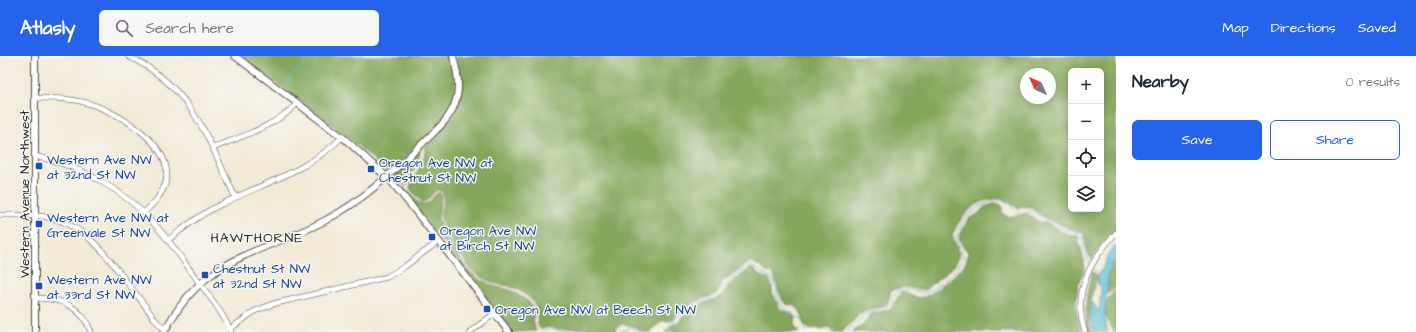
<!DOCTYPE html>
<html lang="en">
<head>
<meta charset="utf-8">
<style>
  :root { --surface:#fff; --page:#f6f6f7; --text:#1f2937; --muted:#747a83; --line:#e0e1e3; --accent:#2563eb }
  body { margin:0; font-family:"Architects Daughter",sans-serif; background:var(--page); color:var(--text) }
  .controls { position:absolute; right:12px; top:12px; display:grid; overflow:hidden; border-radius:6px; box-shadow:0 2px 10px #0003 }
  .controls button { width:36px; height:36px; display:grid; place-items:center; padding:0; border:0; border-bottom:1px solid var(--line); background:var(--surface); color:var(--text); font:20px sans-serif }
  .compass { position:absolute; left:1020px; top:12px; width:36px; height:36px; border-radius:50%; background:var(--surface); box-shadow:0 2px 10px #0003; rotate:315deg }
  .list { margin:0; padding:0; list-style:none }
  h2 { display:flex; justify-content:space-between; align-items:center; height:52px; margin:0; padding:0 16px; font-size:17px }
  h2 small { font-size:13px; font-weight:400; color:var(--muted) }
  .actions { display:flex; gap:8px; padding:12px 16px }
  .actions a { flex:1; padding:9px 0; border:1px solid var(--accent); border-radius:6px; text-align:center; font-size:14px; color:var(--accent) }
  .actions .main { background:var(--accent); color:#fff }
  .icon { flex:none; width:22px; height:22px; fill:none; stroke:currentColor; stroke-width:2; stroke-linecap:round; stroke-linejoin:round }
  .map { position:relative; flex:none; width:1116px; height:276px; overflow:hidden }
  header { display:flex; align-items:center; gap:24px; box-sizing:border-box; height:56px; padding:0 20px; background:var(--accent); color:#fff }
  header strong { font-size:19px }
  nav { display:flex; gap:22px; margin-inline-start:auto; font-size:14px }
  .search { width:280px; height:36px; background:var(--page); display:flex; align-items:center; gap:10px; box-sizing:border-box; padding:0 14px; border-radius:6px; color:var(--muted); font-size:15px }
  main { display:flex }
  aside { flex:1; background:var(--surface) }
  .map>svg:first-child { display:block }
  .forest { fill:#84a75c; stroke:#586944; fill-rule:evenodd }
  .water { fill:#54bdd1; stroke:#40747e }
  .lines { fill:none; stroke-linecap:round; stroke-linejoin:round }
  .stream { stroke:#54bdd1; stroke-width:1 }
  .minor-casing { stroke:#494845; stroke-width:6 }
  .tertiary-casing { stroke:#494845; stroke-width:8 }
  .minor { stroke:#fff; stroke-width:5 }
  .tertiary { stroke:#fff; stroke-width:6 }
  .transit-dot { fill:#1a4fb4; stroke:#f6f6f2; stroke-width:1.5 }
  .labels { text-anchor:middle; stroke-width:3; stroke-linejoin:round; paint-order:stroke }
  .transit-label { font-size:13px; fill:#164399; stroke:#f6f6f2; text-anchor:start }
  .street-label { font-size:13px; fill:#2b2b2b; stroke:#f6f6f2 }
  .neighbourhood-label { font-size:14px; letter-spacing:1px; fill:#2b2b2b; stroke:#f6f6f2 }
</style>
</head>
<body>
<header>
<strong>Atlasly</strong>
<div class="search"><svg class="icon" aria-label="search" viewBox="0 0 24 24"><circle cx="10" cy="10" r="6"/><path d="M15 15l6 6"/></svg>Search here</div>
<nav><a>Map</a><a>Directions</a><a>Saved</a></nav>
</header>
<main>
<div class="map">
<svg width="1116" height="276" viewBox="0 0 1116 276">
  <rect width="100%" height="100%" fill="#f6f6f2"/>
  <filter id="ink" filterUnits="userSpaceOnUse"><feTurbulence type="fractalNoise" baseFrequency=".025" numOctaves="2"/><feDisplacementMap in="SourceGraphic" scale="8" xChannelSelector="R" yChannelSelector="G"/><feConvolveMatrix kernelMatrix="1 2 1 2 8 2 1 2 1" color-interpolation-filters="sRGB"/></filter>
  <filter id="wash" filterUnits="userSpaceOnUse"><feTurbulence type="fractalNoise" baseFrequency=".012" numOctaves="4" result="noise"/><feDisplacementMap in="SourceGraphic" scale="16" xChannelSelector="R" yChannelSelector="G"/><feGaussianBlur stdDeviation="0.9" result="paint"/><feColorMatrix in="noise" values="0 0 0 0 0 0 0 0 0 0 0 0 0 0 0 0 0 1.4 0 .05"/><feComposite in="paint" operator="in"/></filter>
  <g filter="url(#wash)">
    <rect width="100%" height="100%" fill="#f2ead7"/>
    <g class="forest">
      <path d="M240 0H450C453 14 458 29 454 43 447 67 409 97 390 114L387 115 350 83Z"/>
      <path d="M456 0H1116V174L1103 188 1092 203C1086 197 1085 186 1085 178 1080 173 1075 175 1069 172 1061 169 1054 165 1046 162 1040 159 1036 154 1031 152 1026 149 1023 152 1019 152 1016 152 1008 145 1003 144 980 138 959 160 952 180L957 191V194L960 197C957 213 944 216 934 227H932L926 234 905 231 891 234 888 246 887 248 861 257 842 276H833L828 271 824 274 815 272 811 274 804 269C803 262 801 253 794 250 791 249 788 249 785 247 780 243 777 226 773 218L765 215 761 211 751 205 727 223 724 224 720 229V232L716 237 693 247 681 255 679 256 676 258 675 262 669 265H662L651 276H643L634 270 623 268 620 269 614 276H595L587 272 559 273 550 271 540 273C535 265 540 256 534 247 530 240 517 233 509 230 504 229 499 229 494 227 484 223 473 217 467 208 459 196 443 176 441 162 440 154 446 143 442 135L436 134 426 145 422 146 410 133 411 127 416 119 424 102 425 91 448 67 457 54 462 31ZM1071 15H1101V153H1071ZM1026 18H1050V42H1026Z"/>
      <path d="M420 94C420 110 408 118 406 130L395 122 396 119Z"/>
      <path d="M398 129 408 136 421 149 428 147 437 137H440L441 139 438 163 443 176 463 207 469 215 479 223 496 231 510 234 528 245 534 254 533 265 536 275 513 276Z"/>
      <path d="M993 148H1000L1002 150V157L1008 161 1028 158C1033 162 1037 166 1044 167L1046 166 1060 175 1072 180 1077 179 1079 181 1078 187 1081 192 1085 212 1079 225 1075 248 1076 255 1081 276H853L868 264 871 258 890 253 901 237C907 236 907 238 912 240 915 242 921 241 924 241 930 241 961 214 965 208 967 204 968 200 968 196L962 189 959 182 968 163 978 158 984 151Z"/>
      <path d="M1116 204V231L1108 238 1109 218Z"/>
      <path d="M751 212 755 214 757 218 769 223 772 230V237C776 241 776 249 781 253 788 258 794 254 796 264L794 268 795 271 800 276H665L675 267 678 266 693 252 722 240 729 229Z"/>
      <path d="M1092 216 1097 219C1093 238 1084 258 1092 276H1088C1084 252 1086 240 1092 216Z"/>
      <path d="M1116 234V276H1115C1104 262 1101 247 1116 234Z"/>
    </g>
    <path class="water" d="M1116 188V201L1109 215 1105 251 1106 266 1108 276H1094L1090 262 1091 244 1099 256 1101 235 1097 225 1098 219 1105 208 1108 198Z"/>
    <g class="lines">
      <g class="stream">
        <path d="M287 27 294 17 303 13 305 5 304 0"/>
        <path d="M1093 213 1098 217"/>
        <path d="M543 276 551 273 570 276"/>
        <path d="M620 276 632 271 641 276"/>
        <path d="M667 276 675 260 715 239 723 233 734 220 751 209 773 224 777 234V240L782 250 790 257 801 263 807 276"/>
        <path d="M847 276 854 268 866 258 889 249C892 246 892 241 895 238 901 230 918 236 926 237 935 233 964 210 963 200 963 194 958 188 956 182 958 176 960 170 964 164 972 153 993 142 1006 141 1012 146 1011 157 1021 158 1025 158 1029 155 1034 156L1056 170 1071 176H1081L1083 178V186L1090 209"/>
      </g>
    </g>
  </g>
  <g filter="url(#ink)">
    <g class="lines">
      <g class="minor-casing">
        <g id="minor">
          <path d="M128 0C191 30 208 82 235 141"/>
          <path d="M35 42C52 42 70 42 87 47 116 55 174 88 166 125 163 138 153 148 144 157"/>
          <path d="M213 92C237 82 281 68 297 47"/>
          <path d="M35 100C82 110 126 135 157 171 172 188 185 207 198 225 210 241 223 257 231 276"/>
          <path d="M0 159C17 159 35 158 52 162 86 171 106 198 126 225 136 238 147 252 157 266L165 273"/>
          <path d="M168 184C185 171 202 157 222 148 263 127 309 115 342 81"/>
          <path d="M35 242C61 242 82 250 91 276"/>
          <path d="M230 273 255 255 273 248 387 221 404 211 439 185"/>
          <path d="M470 276 494 258"/>
          <path d="M1085 276C1072 238 1090 204 1116 177"/>
        </g>
      </g>
      <g class="tertiary-casing">
        <g id="tertiary">
          <path d="M235 0 346 84 390 124 413 152 509 276"/>
          <path d="M35 276V0"/>
          <path d="M164 276C176 254 191 233 212 218 246 194 289 184 326 164 364 144 395 114 425 85 436 74 450 63 455 47 461 31 457 16 453 0"/>
        </g>
      </g>
      <use href="#minor" class="minor"/>
      <use href="#tertiary" class="tertiary"/>
    </g>
  </g>
  <g class="transit-dot">
    <rect x="35" y="106" width="8" height="8" rx="2"/>
    <rect x="367" y="109" width="8" height="8" rx="2"/>
    <rect x="35" y="164" width="8" height="8" rx="2"/>
    <rect x="428" y="177" width="8" height="8" rx="2"/>
    <rect x="201" y="215" width="8" height="8" rx="2"/>
    <rect x="35" y="226" width="8" height="8" rx="2"/>
    <rect x="483" y="249" width="8" height="8" rx="2"/>
  </g>
  <g class="labels">
    <g class="transit-label">
      <text x="47" y="108">Western Ave NW<tspan x="47" dy="15">at 32nd St NW</tspan></text>
      <text x="379" y="111">Oregon Ave NW at<tspan x="379" dy="15">Chestnut St NW</tspan></text>
      <text x="47" y="166">Western Ave NW at<tspan x="47" dy="15">Greenvale St NW</tspan></text>
      <text x="440" y="179">Oregon Ave NW<tspan x="440" dy="15">at Birch St NW</tspan></text>
      <text x="213" y="217">Chestnut St NW<tspan x="213" dy="15">at 32nd St NW</tspan></text>
      <text x="47" y="228">Western Ave NW<tspan x="47" dy="15">at 33rd St NW</tspan></text>
      <text x="495" y="258">Oregon Ave NW at Beech St NW</text>
    </g>
    <g class="street-label">
      <text transform="translate(24 138) rotate(-90)" y="5">Western Avenue Northwest</text>
    </g>
    <g class="neighbourhood-label">
      <text x="257" y="186">HAWTHORNE</text>
    </g>
  </g>
</svg>
<div class="controls">
<button>+</button>
<button>−</button>
<button><svg class="icon" aria-label="locate" viewBox="0 0 24 24"><circle cx="12" cy="12" r="6"/><path d="M12 2v4M12 18v4M2 12h4M18 12h4"/></svg></button>
<button><svg class="icon" aria-label="layers" viewBox="0 0 24 24"><path d="M12 4l9 5-9 5-9-5zM3 14l9 5 9-5"/></svg></button>
</div>
<svg class="compass" viewBox="-18 -18 36 36"><path d="M0-13l5 13h-10z" fill="#e53935"/><path d="M0 13l5-13h-10z" fill="#747a83"/></svg>
</div>
<aside>
<h2>Nearby<small>0 results</small></h2>
<ul class="list">
</ul>
<div class="actions"><a class="main">Save</a><a>Share</a></div>
</aside>
</main>
</body>
</html>
